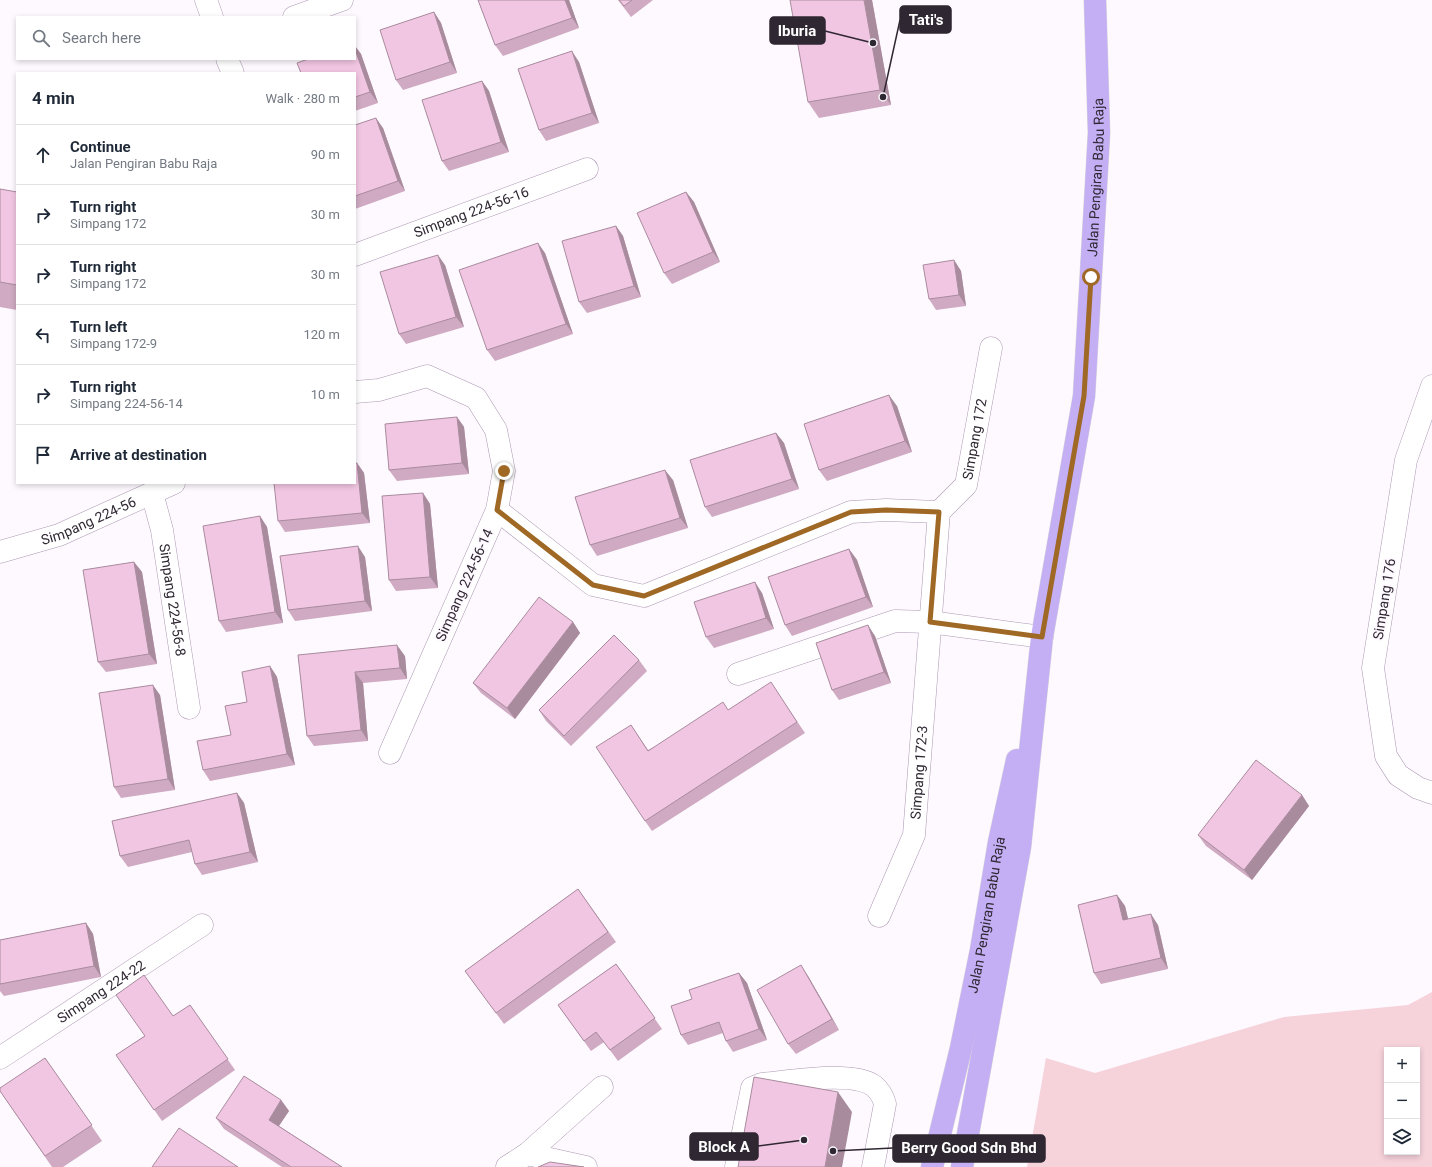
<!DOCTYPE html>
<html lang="en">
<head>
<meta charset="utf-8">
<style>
  :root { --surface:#fff; --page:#f2f2f3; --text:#1f2937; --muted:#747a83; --line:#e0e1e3 }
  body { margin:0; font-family:Roboto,sans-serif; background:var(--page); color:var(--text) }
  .controls { position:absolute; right:12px; bottom:12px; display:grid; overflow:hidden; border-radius:0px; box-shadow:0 2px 6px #0003 }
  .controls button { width:36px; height:36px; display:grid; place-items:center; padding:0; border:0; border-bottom:1px solid var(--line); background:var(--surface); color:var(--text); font:20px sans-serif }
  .stop { position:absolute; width:12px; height:12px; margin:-9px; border:3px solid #9f6824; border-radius:50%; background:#fff }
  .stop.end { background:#9f6824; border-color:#fff; box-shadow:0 1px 4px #0008 }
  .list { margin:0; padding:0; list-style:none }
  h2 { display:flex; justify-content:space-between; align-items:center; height:52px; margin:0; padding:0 16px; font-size:17px }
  h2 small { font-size:13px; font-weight:400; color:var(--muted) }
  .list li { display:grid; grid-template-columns:26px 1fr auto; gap:12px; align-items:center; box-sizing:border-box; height:60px; padding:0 16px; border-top:1px solid var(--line) }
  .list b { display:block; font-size:15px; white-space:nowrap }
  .list p { margin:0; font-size:13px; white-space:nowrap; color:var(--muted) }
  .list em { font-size:13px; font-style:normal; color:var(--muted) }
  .icon { flex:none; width:22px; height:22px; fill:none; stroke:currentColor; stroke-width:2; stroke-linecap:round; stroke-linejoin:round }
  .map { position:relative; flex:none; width:1432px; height:1167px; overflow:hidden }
  .search { position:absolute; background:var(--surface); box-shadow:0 2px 6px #0003; left:16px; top:16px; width:340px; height:44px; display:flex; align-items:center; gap:10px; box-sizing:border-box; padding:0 14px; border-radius:0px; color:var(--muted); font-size:15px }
  .panel { position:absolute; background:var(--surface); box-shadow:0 2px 6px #0003; left:16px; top:72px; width:340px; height:412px; border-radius:0px }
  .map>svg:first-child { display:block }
  .green { fill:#f6d2db; fill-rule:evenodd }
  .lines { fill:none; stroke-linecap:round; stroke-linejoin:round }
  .minor-casing { stroke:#ac98b3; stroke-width:23 }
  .major-casing { stroke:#dad8da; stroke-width:23 }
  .minor { stroke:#fff; stroke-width:22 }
  .major { stroke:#c4aff5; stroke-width:22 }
  .wall { fill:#cfaac2 }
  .shaded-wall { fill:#a98b9e }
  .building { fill:#f1c6e2; stroke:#a98b9e }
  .route { stroke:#9f6824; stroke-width:5 }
  .labels { text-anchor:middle; stroke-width:4; stroke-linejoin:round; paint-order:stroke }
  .street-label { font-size:14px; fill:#2f2732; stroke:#fef9ff }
  .leader { fill:none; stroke:#2f2732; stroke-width:1.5 }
  .callout-dot { fill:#2f2732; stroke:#fef9ff; stroke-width:1.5 }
  .callout { fill:#2f2732; stroke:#2f2732; stroke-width:1.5 }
  .callout-label { font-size:15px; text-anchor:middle; font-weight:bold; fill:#fff }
</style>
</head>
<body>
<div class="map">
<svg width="1432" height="1167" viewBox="0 0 1432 1167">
  <rect width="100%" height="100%" fill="#fef9ff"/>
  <path class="green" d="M1432 992V1167H1027L1046 1058 1095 1073 1284 1017 1408 1005ZM1387 1050H1417V1152H1387Z"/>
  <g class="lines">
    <g class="minor-casing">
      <g id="minor">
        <path d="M206 0 212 17"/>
        <path d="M294 17 342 0"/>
        <path d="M227 59 233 73"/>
        <path id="s1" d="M355 255 587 169"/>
        <path d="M1432 386 1406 460 1373 668 1386 756 1398 775 1418 788 1432 793"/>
        <path d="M355 392 379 390 427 376 476 398 496 430 504 471 497 510 390 753"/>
        <path id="s2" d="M152 493 162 530 189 708"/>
        <path d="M497 510 593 585 644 596 851 512 886 510 939 512"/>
        <path id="s3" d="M0 552 59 535 174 483"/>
        <path d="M738 674 895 621 930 622 1042 637"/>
        <path id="s4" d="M879 916 914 835 939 512 966 485 991 348"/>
        <path id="s5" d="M0 1058 202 925"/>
        <path d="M527 1154 586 1167"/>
        <path d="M507 1167 527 1154 602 1087"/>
        <path d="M736 1167 752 1088 762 1084C788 1082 852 1070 874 1086 880 1091 883 1096 885 1104L873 1167"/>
      </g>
    </g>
    <g class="major-casing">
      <g id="major">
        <path id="s6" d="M932 1167 961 1048 981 950 999 842 1017 760"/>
        <path id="s7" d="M962 1167 1020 847 1042 637 1084 396 1099 133 1095 0"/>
      </g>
    </g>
    <use href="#minor" class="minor"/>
    <use href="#major" class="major"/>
  </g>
  <g class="wall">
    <path d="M478 0H569L579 28 503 56 495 45Z"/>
    <path d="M618 0H653L631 17Z"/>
    <path d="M872 0 891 105 819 118 808 102Z"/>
    <path d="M434 12 441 23 457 73 403 90 396 80Z"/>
    <path d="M355 46 361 54 378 103 355 111Z"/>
    <path d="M579 62 599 123 546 141 539 130Z"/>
    <path d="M482 81 489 91 509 152 449 171 442 161Z"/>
    <path d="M355 125 383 128 405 191 355 209Z"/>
    <path d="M0 189 17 192V310L0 307Z"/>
    <path d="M686 192 694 202 720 262 672 284 664 273Z"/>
    <path d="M616 226 623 236 641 297 587 313 579 302Z"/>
    <path d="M545 253 573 334 495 361 487 350Z"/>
    <path d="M954 260 961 271 966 306 936 310 929 299Z"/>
    <path d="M445 265 464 327 406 344 399 334Z"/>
    <path d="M897 406 912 452 827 481 819 470Z"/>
    <path d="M457 417 464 427 469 474 397 481 389 470Z"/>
    <path d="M776 433 784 443 799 489 712 517 705 507Z"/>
    <path d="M357 463 364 473 370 523 285 532 278 521Z"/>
    <path d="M673 480 688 528 597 556 590 545Z"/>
    <path d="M423 493 430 504 438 588 396 591 389 580Z"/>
    <path d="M260 516 267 527 283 623 226 632 219 621Z"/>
    <path d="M849 549 857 560 873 607 792 636 785 625Z"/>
    <path d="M365 557 372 611 295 621 288 610Z"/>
    <path d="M134 562 142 572 157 664 106 672 98 662Z"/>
    <path d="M762 593 774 629 714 648 706 637Z"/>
    <path d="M573 622 580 633 515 719 481 693 473 683Z"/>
    <path d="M875 636 891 683 839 700 832 690Z"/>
    <path d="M298 655 405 656 407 679 363 683 368 741 314 746 307 736Z"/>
    <path d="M639 660 647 671 571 746 546 721 539 710Z"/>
    <path d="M270 666 277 677 295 765 210 781 203 770 231 735 247 702Z"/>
    <path d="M778 693 805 733 652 831 645 821 631 725 648 750 728 710Z"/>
    <path d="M160 695 175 790 121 798 114 787Z"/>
    <path d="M237 793 244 803 258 862 202 875 195 864 192 852 128 867 120 856Z"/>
    <path d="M1302 795 1309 806 1252 880 1206 846 1198 835Z"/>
    <path d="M578 889 616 942 504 1024 465 971Z"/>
    <path d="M1117 895 1125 906 1128 919 1158 925 1168 969 1101 984 1094 973Z"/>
    <path d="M86 923 93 934 101 977 4 996 0 991V940Z"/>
    <path d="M616 964 662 1029 618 1061 604 1042 591 1051 558 1005Z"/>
    <path d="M739 973 747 983 767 1040 733 1052 726 1041 723 1033 688 1045 681 1035 692 999Z"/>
    <path d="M808 976 839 1030 796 1054 788 1044Z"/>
    <path d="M190 1005 235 1070 162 1121 116 1055Z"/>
    <path d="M45 1058 102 1141 63 1167H52L0 1091Z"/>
    <path d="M281 1100 289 1111 279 1126 342 1167H282L224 1129 216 1118Z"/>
  </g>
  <g class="shaded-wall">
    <path d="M565 0H569L579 28 572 18Z"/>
    <path d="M864 0H872L891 105 880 90Z"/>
    <path d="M434 12 441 23 457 73 450 62Z"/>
    <path d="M355 46 361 54 378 103 370 92 355 49Z"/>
    <path d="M572 51 579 62 599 123 592 113Z"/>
    <path d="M482 81 489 91 509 152 501 142Z"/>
    <path d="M376 118 383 128 405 191 398 181Z"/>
    <path d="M686 192 694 202 720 262 713 252Z"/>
    <path d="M616 226 623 236 641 297 634 286Z"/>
    <path d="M538 243 545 253 573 334 566 324Z"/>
    <path d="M438 255 445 265 464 327 456 317Z"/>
    <path d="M954 260 961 271 966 306 959 295Z"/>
    <path d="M889 395 897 406 912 452 905 441Z"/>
    <path d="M457 417 464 427 469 474 462 463Z"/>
    <path d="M776 433 784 443 799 489 792 479Z"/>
    <path d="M357 463 364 473 370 523 362 513Z"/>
    <path d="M665 470 673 480 688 528 680 518Z"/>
    <path d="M423 493 430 504 438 588 430 577Z"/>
    <path d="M260 516 267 527 283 623 275 612Z"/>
    <path d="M358 546 365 557 372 611 365 601Z"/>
    <path d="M849 549 857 560 873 607 866 597Z"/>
    <path d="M134 562 142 572 157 664 149 654Z"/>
    <path d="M755 582 762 593 774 629 766 618Z"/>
    <path d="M573 622 580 633 515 719 507 708Z"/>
    <path d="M868 625 875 636 891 683 884 672Z"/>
    <path d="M397 645 405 656 407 679 400 668Z"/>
    <path d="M270 666 277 677 295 765 287 754Z"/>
    <path d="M355 672 363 683 368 741 361 730Z"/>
    <path d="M153 685 160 695 175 790 168 779Z"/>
    <path d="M237 793 244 803 258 862 250 852Z"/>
    <path d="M1302 795 1309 806 1252 880 1244 870Z"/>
    <path d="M1117 895 1125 906 1131 931 1123 920Z"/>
    <path d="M1151 914 1158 925 1168 969 1161 958Z"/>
    <path d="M86 923 93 934 101 977 94 966Z"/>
    <path d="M801 965 808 976 839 1030 832 1019Z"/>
    <path d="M739 973 747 983 767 1040 759 1029Z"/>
    <path d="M838 1092 852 1112 842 1167H825Z"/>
    <path d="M281 1100 289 1111 276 1130 269 1120Z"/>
  </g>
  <g class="building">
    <path d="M478 0H565L572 18 495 45Z"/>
    <path d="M619 0H632L624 6Z"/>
    <path d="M790 0H864L880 90 808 102Z"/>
    <path d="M434 12 450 62 396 80 380 30Z"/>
    <path d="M355 49 370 92 355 97V73H301L297 63 308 59H355Z"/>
    <path d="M572 51 592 113 539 130 518 69Z"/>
    <path d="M482 81 501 142 442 161 422 100Z"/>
    <path d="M376 118 398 181 355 196V125Z"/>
    <path d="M0 189 17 192V285L0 282Z"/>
    <path d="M686 192 713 252 664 273 637 213Z"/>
    <path d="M616 226 634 286 579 302 562 241Z"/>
    <path d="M538 243 566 324 487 350 459 270Z"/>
    <path d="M438 255 456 317 399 334 380 272Z"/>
    <path d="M954 260 959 295 929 299 923 265Z"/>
    <path d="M889 395 905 441 819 470 804 424Z"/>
    <path d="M457 417 462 463 389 470 385 424Z"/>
    <path d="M776 433 792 479 705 507 690 460Z"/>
    <path d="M355 463H357L362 513 278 521 274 483H355Z"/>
    <path d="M665 470 680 518 590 545 575 497Z"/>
    <path d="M423 493 430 577 389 580 382 496Z"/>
    <path d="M260 516 275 612 219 621 203 526Z"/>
    <path d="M358 546 365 601 288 610 280 556Z"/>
    <path d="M849 549 866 597 785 625 768 577Z"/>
    <path d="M134 562 149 654 98 662 83 570Z"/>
    <path d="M755 582 766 618 706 637 694 602Z"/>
    <path d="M539 597 573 622 507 708 473 683Z"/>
    <path d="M868 625 884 672 832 690 816 643Z"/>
    <path d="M614 635 639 660 564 736 539 710Z"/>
    <path d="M397 645 400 668 355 672 361 730 307 736 298 655Z"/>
    <path d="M270 666 287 754 203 770 197 741 231 735 225 706 247 702 242 672Z"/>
    <path d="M771 682 797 722 645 821 596 747 631 725 648 751 723 702 728 710Z"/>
    <path d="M153 685 168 779 114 787 99 693Z"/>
    <path d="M1256 760 1302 795 1244 870 1198 835Z"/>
    <path d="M237 793 250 852 195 864 189 840 120 856 112 821Z"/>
    <path d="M578 889 608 932 496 1013 465 971Z"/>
    <path d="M1117 895 1123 920 1151 914 1161 958 1094 973 1078 905Z"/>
    <path d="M86 923 94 966 0 984V940Z"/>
    <path d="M616 964 655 1018 610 1050 596 1032 584 1041 558 1005Z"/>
    <path d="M801 965 832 1019 788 1044 757 990Z"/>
    <path d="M739 973 759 1029 726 1041 719 1022 681 1035 671 1006 692 999 689 990Z"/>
    <path d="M144 975 173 1016 190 1005 228 1059 154 1110 116 1055 145 1036 116 995Z"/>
    <path d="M45 1058 92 1125 45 1156 0 1091V1088Z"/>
    <path d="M244 1076 281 1100 269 1120 342 1167H291L216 1118Z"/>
    <path d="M754 1077 838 1092 825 1167H738Z"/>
    <path d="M179 1128 238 1167H152Z"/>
    <path d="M550 1162 584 1167H538Z"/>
  </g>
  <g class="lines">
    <path class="route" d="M504 471 497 510 593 585 644 596 851 512 886 510 939 512 930 622 1042 637 1084 396 1091 277"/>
  </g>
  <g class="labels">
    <g class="street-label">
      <text dy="5" stroke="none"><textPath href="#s7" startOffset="1000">Jalan Pengiran Babu Raja</textPath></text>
      <text dy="5" stroke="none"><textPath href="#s1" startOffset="124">Simpang 224-56-16</textPath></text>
      <text dy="5" stroke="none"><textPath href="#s4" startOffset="497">Simpang 172</textPath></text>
      <text dy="5" stroke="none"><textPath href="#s3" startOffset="94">Simpang 224-56</textPath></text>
      <text transform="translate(464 585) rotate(-66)" y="5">Simpang 224-56-14</text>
      <text transform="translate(1384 599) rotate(-81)" y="5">Simpang 176</text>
      <text dy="5" stroke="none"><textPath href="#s2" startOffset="109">Simpang 224-56-8</textPath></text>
      <text dy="5" stroke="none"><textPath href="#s4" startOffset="151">Simpang 172-3</textPath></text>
      <text dy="5" stroke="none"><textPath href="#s6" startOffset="258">Jalan Pengiran Babu Raja</textPath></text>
      <text dy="5" stroke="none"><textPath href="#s5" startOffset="121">Simpang 224-22</textPath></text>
    </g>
  </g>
  <path class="leader" d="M883 97L900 20M873 43L825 31M804 1140L758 1146M833 1151L893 1148"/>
  <g class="callout-dot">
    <circle cx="883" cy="97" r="4"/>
    <circle cx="873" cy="43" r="4"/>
    <circle cx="804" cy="1140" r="4"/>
    <circle cx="833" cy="1151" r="4"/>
  </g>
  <g class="callout">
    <rect x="900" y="6" width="51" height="27" rx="4"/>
    <rect x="770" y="17" width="55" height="27" rx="4"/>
    <rect x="690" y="1133" width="68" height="27" rx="4"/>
    <rect x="893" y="1135" width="152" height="27" rx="4"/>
  </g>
  <g class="callout-label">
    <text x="926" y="25">Tati's</text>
    <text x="797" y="36">Iburia</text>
    <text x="724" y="1152">Block A</text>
    <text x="969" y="1153">Berry Good Sdn Bhd</text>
  </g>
</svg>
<div class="controls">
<button>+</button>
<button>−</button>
<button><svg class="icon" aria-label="layers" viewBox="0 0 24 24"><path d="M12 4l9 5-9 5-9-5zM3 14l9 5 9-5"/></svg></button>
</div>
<div class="stop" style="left:1091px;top:277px"></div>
<div class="stop end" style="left:504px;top:471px"></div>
<div class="search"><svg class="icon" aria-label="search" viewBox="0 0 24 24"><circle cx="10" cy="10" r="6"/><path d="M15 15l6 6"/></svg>Search here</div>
<section class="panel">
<h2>4 min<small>Walk · 280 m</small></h2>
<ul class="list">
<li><svg class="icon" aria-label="ahead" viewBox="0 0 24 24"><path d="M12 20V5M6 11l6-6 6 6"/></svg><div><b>Continue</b><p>Jalan Pengiran Babu Raja</p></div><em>90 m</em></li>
<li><svg class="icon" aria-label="right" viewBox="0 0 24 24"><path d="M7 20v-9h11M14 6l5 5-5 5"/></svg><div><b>Turn right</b><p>Simpang 172</p></div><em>30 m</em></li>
<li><svg class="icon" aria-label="right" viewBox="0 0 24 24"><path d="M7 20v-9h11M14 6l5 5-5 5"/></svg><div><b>Turn right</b><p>Simpang 172</p></div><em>30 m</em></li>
<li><svg class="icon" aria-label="left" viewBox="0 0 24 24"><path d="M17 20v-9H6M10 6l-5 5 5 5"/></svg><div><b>Turn left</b><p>Simpang 172-9</p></div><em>120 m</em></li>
<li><svg class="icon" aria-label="right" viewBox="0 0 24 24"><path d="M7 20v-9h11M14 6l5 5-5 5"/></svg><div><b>Turn right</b><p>Simpang 224-56-14</p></div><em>10 m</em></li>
<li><svg class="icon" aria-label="arrive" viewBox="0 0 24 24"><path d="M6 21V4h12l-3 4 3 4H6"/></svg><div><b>Arrive at destination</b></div></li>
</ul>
</section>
</div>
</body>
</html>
